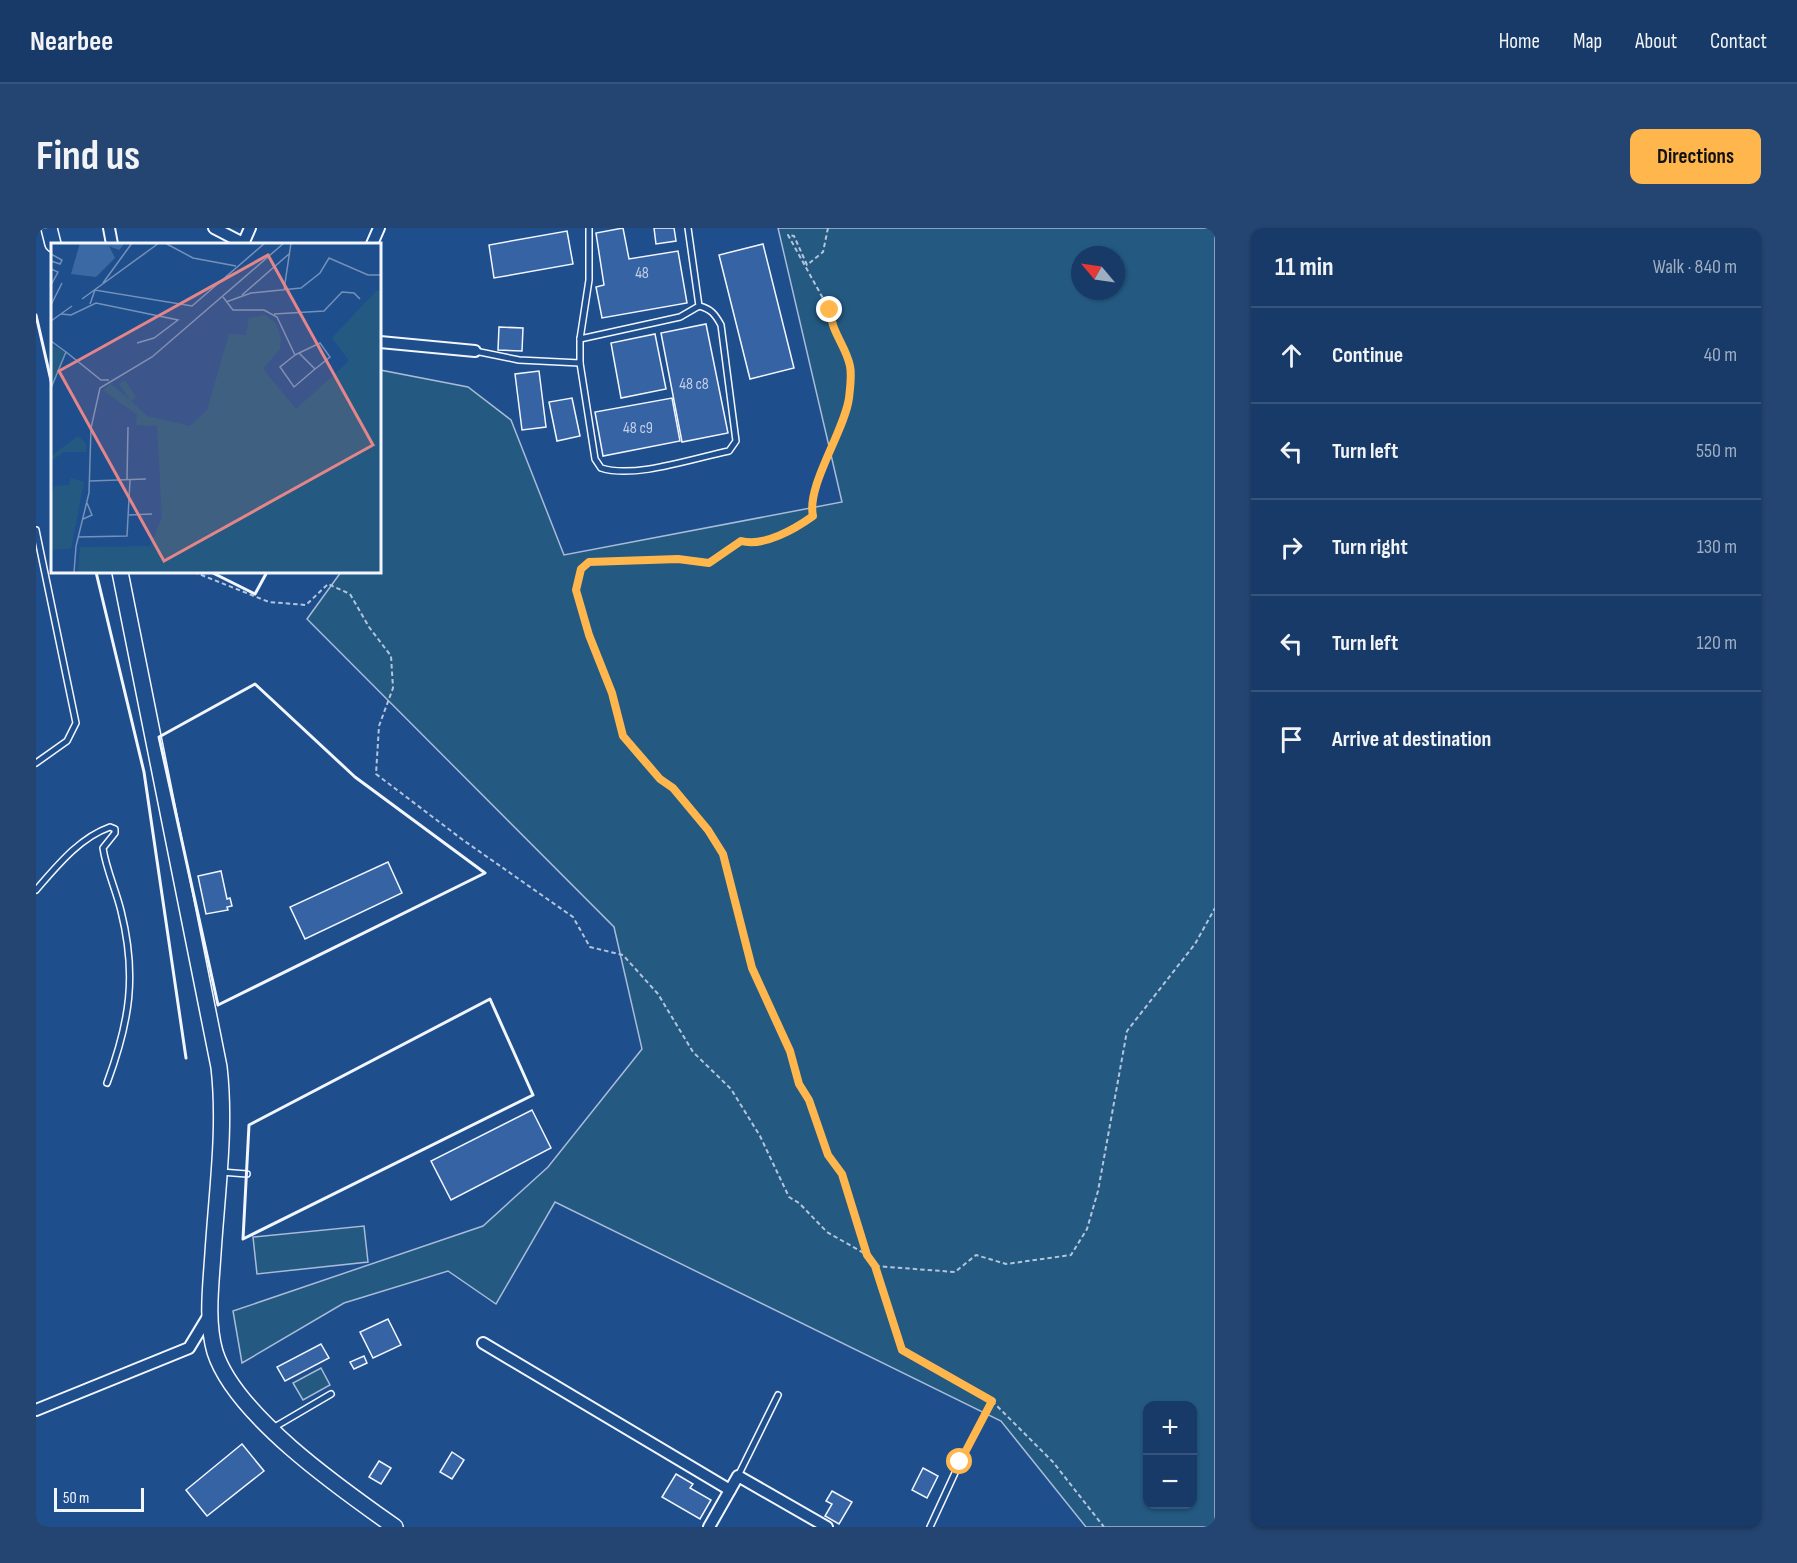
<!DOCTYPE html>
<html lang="en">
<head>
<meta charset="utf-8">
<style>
  :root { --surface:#173a69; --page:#244571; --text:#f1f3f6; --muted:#9eadc0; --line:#36547d; --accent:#ffb74d }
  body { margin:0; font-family:"Sofia Sans Condensed",sans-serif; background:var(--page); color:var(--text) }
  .controls { position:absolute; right:18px; bottom:18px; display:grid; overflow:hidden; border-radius:12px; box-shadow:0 2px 4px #0004 }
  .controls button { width:54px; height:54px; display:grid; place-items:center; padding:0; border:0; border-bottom:2px solid var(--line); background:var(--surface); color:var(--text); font:30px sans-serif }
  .compass { position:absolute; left:1035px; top:18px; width:54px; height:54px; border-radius:50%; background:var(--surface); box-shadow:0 2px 4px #0004; rotate:299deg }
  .scale { position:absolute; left:18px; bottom:15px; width:90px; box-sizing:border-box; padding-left:6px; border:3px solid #f2f6ff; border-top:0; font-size:16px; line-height:21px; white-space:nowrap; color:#f2f6ff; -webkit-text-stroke:4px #1f4e8c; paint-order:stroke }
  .stop { position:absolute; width:18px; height:18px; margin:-14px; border:4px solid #ffb74d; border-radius:50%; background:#fff }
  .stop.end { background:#ffb74d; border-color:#fff; box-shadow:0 2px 6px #0008 }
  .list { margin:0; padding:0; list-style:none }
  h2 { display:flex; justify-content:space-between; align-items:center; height:78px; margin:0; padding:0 24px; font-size:26px }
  h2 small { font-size:20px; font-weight:400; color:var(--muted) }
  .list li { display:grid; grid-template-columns:39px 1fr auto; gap:18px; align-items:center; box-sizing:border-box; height:96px; padding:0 24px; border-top:2px solid var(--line) }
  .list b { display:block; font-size:22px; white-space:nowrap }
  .list em { font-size:20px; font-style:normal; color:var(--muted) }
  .icon { flex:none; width:33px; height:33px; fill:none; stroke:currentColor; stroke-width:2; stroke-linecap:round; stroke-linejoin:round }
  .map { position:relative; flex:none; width:1179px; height:1299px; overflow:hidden; border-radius:12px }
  header { display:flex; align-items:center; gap:36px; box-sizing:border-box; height:84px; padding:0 30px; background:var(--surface); border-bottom:2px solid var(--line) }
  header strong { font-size:28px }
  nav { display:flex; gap:33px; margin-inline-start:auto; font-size:21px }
  .intro { display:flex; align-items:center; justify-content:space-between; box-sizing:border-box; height:144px; padding:0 36px }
  h1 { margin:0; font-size:42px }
  .button { padding:15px 27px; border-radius:12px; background:var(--accent); color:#111; font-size:21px; font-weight:700 }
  main { display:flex; gap:36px; padding:0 36px }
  aside { flex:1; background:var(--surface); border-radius:12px; box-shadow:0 2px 4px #0004 }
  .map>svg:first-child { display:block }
  .green { fill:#245a82; stroke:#a8bbd7; stroke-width:1.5; fill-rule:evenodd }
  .building { fill:#3563a3; stroke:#f2f6ff; stroke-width:1.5 }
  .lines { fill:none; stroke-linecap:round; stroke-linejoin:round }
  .service-casing { stroke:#f2f6ff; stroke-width:8 }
  .minor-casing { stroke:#f2f6ff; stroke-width:14 }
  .secondary-casing { stroke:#f2f6ff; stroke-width:18 }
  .path { stroke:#b3c4dc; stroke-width:2; stroke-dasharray:4.5 3; stroke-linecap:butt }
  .service { stroke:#1f4e8c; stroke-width:5 }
  .minor { stroke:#1f4e8c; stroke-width:10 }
  .secondary { stroke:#1f4e8c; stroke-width:15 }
  .wall { stroke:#f2f6ff; stroke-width:3 }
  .route { stroke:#ffb74d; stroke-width:8 }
  .labels { text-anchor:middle; stroke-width:4.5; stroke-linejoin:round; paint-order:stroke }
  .number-label { font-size:16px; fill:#c3d1e8 }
  .inset-road { fill:none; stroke:#7391ba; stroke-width:1.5 }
  .view { fill:#e38589; fill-opacity:0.15; stroke:#e38589; stroke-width:3 }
  .inset-edge { fill:none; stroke:#f2f6ff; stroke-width:3 }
</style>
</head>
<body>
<header>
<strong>Nearbee</strong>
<nav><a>Home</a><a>Map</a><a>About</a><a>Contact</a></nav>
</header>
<div class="intro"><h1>Find us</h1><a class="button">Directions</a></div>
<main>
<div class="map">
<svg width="1179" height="1299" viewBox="0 0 1179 1299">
  <rect width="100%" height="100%" fill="#1f4e8c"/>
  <g class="green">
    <path d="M742 0H1179V1299H1050L965 1193 519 974 460 1076 412 1043 308 1075 206 1135 197 1083 447 998 512 939 606 821 578 699 271 391 305 344H344V142L432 159 475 192 528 327 806 274ZM1044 27H1080V63H1044ZM1112 1178H1156V1276H1112Z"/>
    <path d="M328 998 332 1034 221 1046 217 1009Z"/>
    <path d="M285 1140 294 1157 267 1172 257 1155Z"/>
  </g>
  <g class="building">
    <path d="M587 0 593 31 642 23 651 75 566 90 560 59 568 57 560 5Z"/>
    <path d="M618 0H638L640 13 620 16Z"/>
    <path d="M531 3 537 36 458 50 453 17Z"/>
    <path d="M727 16 758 140 714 151 683 27Z"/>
    <path d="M670 96 692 205 646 214 625 105Z"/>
    <path d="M463 99 487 100 486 123 462 122Z"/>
    <path d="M619 106 630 161 585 170 575 115Z"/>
    <path d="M503 143 510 199 486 202 479 146Z"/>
    <path d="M536 170 544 208 521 213 513 174Z"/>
    <path d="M636 170 644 213 567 228 559 184Z"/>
    <path d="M352 634 366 665 269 711 254 679Z"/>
    <path d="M185 643 191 671 194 670 196 678 191 679 192 682 170 686 162 648Z"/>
    <path d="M496 882 515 920 415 972 395 933Z"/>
    <path d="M352 1091 365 1117 337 1130 324 1104Z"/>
    <path d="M285 1116 293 1130 249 1153 241 1139Z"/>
    <path d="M328 1128 331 1135 318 1141 314 1134Z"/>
    <path d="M206 1216 228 1243 171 1288 150 1262Z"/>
    <path d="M416 1224 428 1232 416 1251 404 1244Z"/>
    <path d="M343 1233 355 1240 345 1256 333 1249Z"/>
    <path d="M887 1240 902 1248 891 1270 876 1262Z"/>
    <path d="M640 1246 657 1256 654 1260 675 1272 664 1291 626 1269Z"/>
    <path d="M796 1263 816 1274 803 1296 789 1288 796 1276 790 1273Z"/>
  </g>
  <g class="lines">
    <g class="service-casing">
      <g id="service">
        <path d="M544 111 644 89 663 78 652 0"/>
        <path d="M439 123 483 132 544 135V111L553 52V0"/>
        <path d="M544 135 559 231 565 240C599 251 658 230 693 223L700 213 685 97C679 86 675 81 663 78"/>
        <path d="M0 302 40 495 31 513 0 535"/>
        <path d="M0 662C21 638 43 610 74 599L79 601V605L67 620C70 641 80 662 85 683 101 747 94 793 71 855"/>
        <path d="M185 944 211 946"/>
        <path d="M237 1200 295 1166"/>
        <path d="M702 1248 742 1167"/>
        <path d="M894 1299 924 1234"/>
      </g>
    </g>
    <g class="minor-casing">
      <g id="minor">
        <path d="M73 0 76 16"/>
        <path d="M178 0 207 15"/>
        <path d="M207 16 214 0"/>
        <path d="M336 16 343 0"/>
        <path d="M344 114 439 123"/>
        <path d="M447 1115 694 1262"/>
        <path d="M0 1182 153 1120 173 1087"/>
        <path d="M673 1299 702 1248 791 1299"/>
      </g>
    </g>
    <g class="secondary-casing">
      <g id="secondary">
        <path d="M13 0 17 16"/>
        <path d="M84 344 183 839C190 900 181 963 177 1025 175 1057 170 1093 179 1124 199 1187 305 1261 359 1299"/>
      </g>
    </g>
    <g class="path">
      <path d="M792 0 787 24 771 37 758 8 752 7 794 83C795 104 810 118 814 138 816 147 814 161 813 170 809 203 770 256 777 288 758 301 728 319 705 313L673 335 642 331 553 334 545 341 540 362 553 407 576 465 587 508 624 551 637 560 672 602 687 626 716 740 754 823 763 856 773 872 792 927 806 946 831 1026"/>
      <path d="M158 344 233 374 270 377 292 356 314 366 333 399 355 428 357 460 343 498 340 546 427 612 537 689 554 719 587 727 622 766 657 824 695 861 724 908 753 969 763 975 791 1004 831 1027 839 1038 919 1044 940 1027 970 1036 1035 1027 1051 1001 1062 963 1091 803 1159 716 1179 680"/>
      <path d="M839 1038 866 1122 956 1173 928 1226"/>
      <path d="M956 1173 1017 1234 1068 1299"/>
    </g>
    <use href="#service" class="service"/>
    <use href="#minor" class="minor"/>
    <use href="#secondary" class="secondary"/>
    <g class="wall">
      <path d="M0 87 16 157"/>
      <path d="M60 344 108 544 150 830"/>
      <path d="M175 344 219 366 231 344"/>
      <path d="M219 456 319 549 449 645 182 777 123 509Z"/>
      <path d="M454 771 497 867 207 1011 213 897Z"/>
    </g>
  </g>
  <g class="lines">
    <path class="route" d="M794 82C795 104 810 118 814 138 816 147 814 161 813 170 809 202 770 258 777 288 759 301 728 319 705 313L673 335 642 331 553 334 545 341 540 362 553 407 576 465 587 508 624 551 637 560 672 602 687 626 716 740 754 823 763 856 773 872 792 927 806 946 831 1027 839 1038 866 1122 956 1173 924 1234"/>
  </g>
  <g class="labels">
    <g class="number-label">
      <text x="606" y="50">48</text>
      <text x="658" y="161">48 с8</text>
      <text x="602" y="205">48 с9</text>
    </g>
  </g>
  <g transform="translate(15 15)">
    <rect width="330" height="330" fill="#1f4e8c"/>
    <path d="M325 48H330V330H27L29 304 99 303 111 274 106 183 85 182 86 172 52 147 60 141 79 157 68 141 74 137 85 154 80 158 96 173 139 183 156 167 178 91 195 92 198 75 214 72 225 80 230 96 229 106 212 126 245 166 298 118 281 95ZM0 102 15 109 0 149ZM27 193 35 200V209H13L0 218V213ZM20 235 33 239 20 306 0 307V251L4 243 18 242Z" fill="#245a82"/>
    <path d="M29 0H74L68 7 58 3 64 15 45 34 20 31Z" fill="#3b69a3"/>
    <path class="inset-road" d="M114 0 142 15 185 23M0 11 11 17 9 21 0 18M0 26 7 29 0 42M52 40 81 0M233 47 240 0M191 52 238 11M172 54 182 67H213L226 74 244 112 248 110 264 126 279 114 269 100 248 110M31 56 108 0M175 59 200 50 250 45 269 30 278 15 317 32H330M39 61 44 47 141 63 214 0M0 62 11 40M10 71 20 72 45 60 127 77 103 95 86 100M223 71 273 68 291 49 303 50 309 56M0 78 21 63M0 98 15 109M244 112 229 124 243 144 264 126M0 145 15 109 50 137H58M76 236 77 184M39 238 95 236M78 272 101 271M32 276 41 272 36 260M27 294 76 293 79 237M23 330 25 303 38 250 40 185 49 145 101 114 233 0"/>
    <path class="view" d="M217 12 322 202 113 318 8 128Z"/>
    <rect width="330" height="330" class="inset-edge"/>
  </g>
</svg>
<div class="controls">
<button>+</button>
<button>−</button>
</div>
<svg class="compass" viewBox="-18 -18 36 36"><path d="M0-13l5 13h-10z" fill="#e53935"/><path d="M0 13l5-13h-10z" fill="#9eadc0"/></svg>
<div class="scale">50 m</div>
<div class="stop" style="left:924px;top:1234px"></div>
<div class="stop end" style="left:794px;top:82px"></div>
</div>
<aside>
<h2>11 min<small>Walk · 840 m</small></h2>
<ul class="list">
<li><svg class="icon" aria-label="ahead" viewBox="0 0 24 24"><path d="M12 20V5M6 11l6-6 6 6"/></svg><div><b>Continue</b></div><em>40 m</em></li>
<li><svg class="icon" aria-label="left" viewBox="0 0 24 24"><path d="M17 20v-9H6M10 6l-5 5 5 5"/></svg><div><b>Turn left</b></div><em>550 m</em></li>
<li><svg class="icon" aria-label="right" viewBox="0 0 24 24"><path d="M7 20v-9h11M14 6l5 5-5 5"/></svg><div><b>Turn right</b></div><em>130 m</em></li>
<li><svg class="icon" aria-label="left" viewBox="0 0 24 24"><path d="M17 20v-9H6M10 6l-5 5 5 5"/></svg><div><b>Turn left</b></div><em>120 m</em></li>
<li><svg class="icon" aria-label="arrive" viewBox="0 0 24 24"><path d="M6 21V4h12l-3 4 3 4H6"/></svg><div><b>Arrive at destination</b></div></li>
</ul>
</aside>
</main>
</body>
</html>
